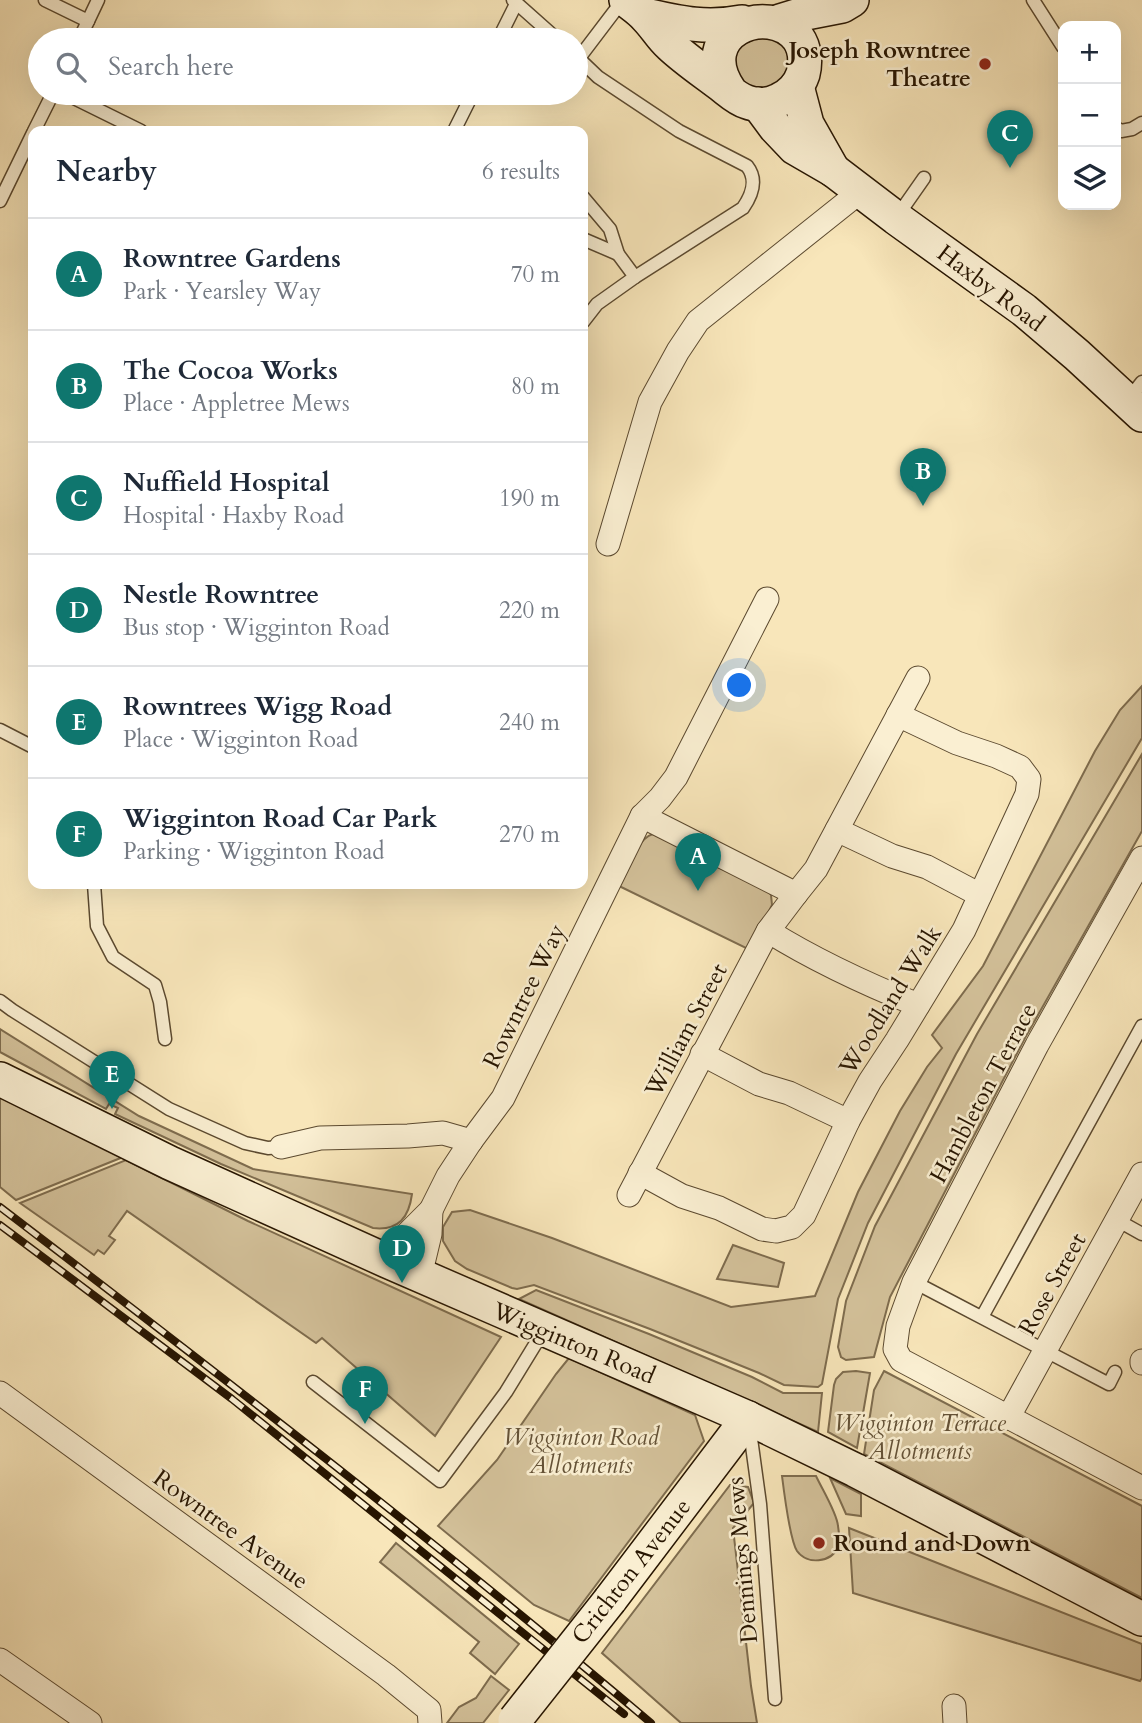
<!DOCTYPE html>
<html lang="en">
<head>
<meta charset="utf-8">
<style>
  :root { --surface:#fff; --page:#f2f2f3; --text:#1f2937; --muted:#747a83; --line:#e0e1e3; --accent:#0f766e }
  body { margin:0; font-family:Cardo,serif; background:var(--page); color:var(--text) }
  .controls { position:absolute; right:21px; top:21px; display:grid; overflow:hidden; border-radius:14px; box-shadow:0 7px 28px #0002 }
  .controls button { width:63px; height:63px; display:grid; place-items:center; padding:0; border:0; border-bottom:2px solid var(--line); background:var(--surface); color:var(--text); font:35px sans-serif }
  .you { position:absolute; left:740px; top:686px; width:24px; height:24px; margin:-18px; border:5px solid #fff; border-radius:50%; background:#1a73e8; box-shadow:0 0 0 10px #1a73e833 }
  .badge { display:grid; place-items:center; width:46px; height:46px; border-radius:50%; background:var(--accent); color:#fff; font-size:23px; font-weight:700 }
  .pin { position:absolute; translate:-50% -58px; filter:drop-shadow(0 2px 4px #0008) }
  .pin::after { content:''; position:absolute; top:37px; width:24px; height:21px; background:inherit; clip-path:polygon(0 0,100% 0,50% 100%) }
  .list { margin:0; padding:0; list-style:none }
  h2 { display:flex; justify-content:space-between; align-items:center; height:91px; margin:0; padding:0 28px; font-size:30px }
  h2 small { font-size:23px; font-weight:400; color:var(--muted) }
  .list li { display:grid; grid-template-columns:46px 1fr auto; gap:21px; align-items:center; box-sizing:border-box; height:112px; padding:0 28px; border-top:2px solid var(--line) }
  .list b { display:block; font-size:26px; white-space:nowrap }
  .list p { margin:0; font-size:23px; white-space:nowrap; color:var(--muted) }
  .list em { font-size:23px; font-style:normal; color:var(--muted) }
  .icon { flex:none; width:38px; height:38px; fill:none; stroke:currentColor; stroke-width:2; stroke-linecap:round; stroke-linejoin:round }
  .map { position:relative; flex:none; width:1142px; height:1723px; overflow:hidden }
  .search { position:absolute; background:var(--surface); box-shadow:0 7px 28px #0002; left:28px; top:28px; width:560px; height:77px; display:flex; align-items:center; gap:18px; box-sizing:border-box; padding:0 24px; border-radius:38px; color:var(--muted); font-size:26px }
  .panel { position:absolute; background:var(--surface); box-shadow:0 7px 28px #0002; left:28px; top:126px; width:560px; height:763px; border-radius:14px }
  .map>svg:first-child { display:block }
  .green { fill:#d4c29b; stroke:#7e6c4e; stroke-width:2 }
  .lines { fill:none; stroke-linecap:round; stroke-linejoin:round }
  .lane-casing { stroke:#5b492f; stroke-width:15 }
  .street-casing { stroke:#5b492f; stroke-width:25 }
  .secondary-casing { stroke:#271501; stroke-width:36 }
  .lane { stroke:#faefd2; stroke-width:12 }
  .street { stroke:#faefd2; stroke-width:23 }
  .secondary { stroke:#faefd2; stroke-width:33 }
  .rail-casing { stroke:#271501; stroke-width:8 }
  .rail { stroke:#faefd2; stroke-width:5; stroke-dasharray:16; stroke-linecap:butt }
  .secondary-bridge-casing { stroke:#271501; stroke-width:36; stroke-linecap:butt }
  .secondary-bridge { stroke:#faefd2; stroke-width:33 }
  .poi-dot { fill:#8f2418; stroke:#faefd2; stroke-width:2.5 }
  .labels { text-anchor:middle; stroke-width:5; stroke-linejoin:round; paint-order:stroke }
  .poi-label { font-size:24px; font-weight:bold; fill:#271501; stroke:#faefd2; text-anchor:end }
  .street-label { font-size:24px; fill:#271501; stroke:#faefd2 }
  .park-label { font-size:24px; font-style:italic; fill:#645237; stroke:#faefd2 }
</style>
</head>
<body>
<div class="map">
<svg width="1142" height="1723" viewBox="0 0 1142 1723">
  <rect width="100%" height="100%" fill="#f8e6ba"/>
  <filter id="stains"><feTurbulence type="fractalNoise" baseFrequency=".00286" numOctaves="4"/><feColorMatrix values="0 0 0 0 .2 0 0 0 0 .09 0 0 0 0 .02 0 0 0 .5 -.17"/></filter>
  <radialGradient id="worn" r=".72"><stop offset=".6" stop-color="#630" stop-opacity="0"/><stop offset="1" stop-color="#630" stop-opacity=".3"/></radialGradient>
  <g class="green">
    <path d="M769 32 791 52 787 81 761 93 736 77 735 48Z"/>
    <path d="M1142 686V738L956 1054 868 1223 838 1299 822 1384 818 1387 784 1385 759 1373 650 1329 534 1285 517 1289 512 1288 467 1269 455 1261 443 1241V1227L452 1212 470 1210 552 1238 731 1307 815 1296 858 1192 900 1111 927 1067 942 1048 932 1035 983 966 1095 751 1120 710Z"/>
    <path d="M1142 754V831L1025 1038 890 1297 874 1357 846 1360 841 1357 838 1347 846 1301 875 1226 977 1034Z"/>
    <path d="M653 834 765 887 771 895 772 905 750 950 619 886C627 870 636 839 653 834Z"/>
    <path d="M0 1029 139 1116 253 1169 412 1194C409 1217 399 1231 373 1228L221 1164 115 1114 118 1108 109 1104 106 1109 0 1052Z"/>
    <path d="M0 1086 128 1155 16 1200 0 1187Z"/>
    <path d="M126 1160 248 1221 501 1337 435 1436 322 1338 316 1343 127 1211 109 1236 115 1240 104 1254 98 1250 94 1255 20 1203Z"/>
    <path d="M733 1245 784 1263 778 1287 717 1279Z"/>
    <path d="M536 1290 649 1334 752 1377 783 1393H822L818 1432 519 1299Z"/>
    <path d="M569 1358 695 1415 704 1441 569 1621 534 1605 438 1526 497 1460 556 1374Z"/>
    <path d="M856 1371 870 1373 857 1448 828 1432 834 1385 836 1379 843 1372Z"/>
    <path d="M884 1371 1142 1506V1598L864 1454 874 1390Z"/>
    <path d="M782 1476H816C822 1489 837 1513 838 1526 839 1532 840 1541 838 1547 831 1563 807 1565 797 1551 790 1540 784 1492 782 1476Z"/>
    <path d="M830 1478 861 1494V1516L846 1514Z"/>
    <path d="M730 1485 748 1487 754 1503 733 1528 751 1686 757 1723H681L602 1653Z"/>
    <path d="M849 1528 1142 1644V1678L1140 1681 853 1593Z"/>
    <path d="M396 1543 519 1644 495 1674 470 1653 479 1642 380 1562Z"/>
    <path d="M491 1676 509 1690 483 1723H447L459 1707 476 1698Z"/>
  </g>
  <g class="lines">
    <g class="lane-casing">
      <g id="lane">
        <path d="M45 0 88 21"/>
        <path d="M513 0 558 40"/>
        <path d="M1033 0 1063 47"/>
        <path d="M79 40 98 0"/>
        <path d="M498 40 516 4"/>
        <path d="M576 56 598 77 679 131 747 166C758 180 752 195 743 208L635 277 597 304 583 322"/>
        <path d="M579 58 623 0"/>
        <path d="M64 93 141 131"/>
        <path d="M1116 128 1121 131 1132 129 1142 123"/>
        <path d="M34 131 53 93"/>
        <path d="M454 131 473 93"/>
        <path d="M583 197 610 229 618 254 635 277"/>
        <path d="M0 201 33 133"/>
        <path d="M896 218 924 178"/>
        <path d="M583 239 618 254"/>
        <path d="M1127 401 1142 382"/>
        <path d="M0 730 33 747"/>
        <path d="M94 884 97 926 113 957 155 985 160 1002 165 1039"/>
        <path d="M0 1001 12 1010 169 1109 245 1143 268 1148 281 1147"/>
        <path d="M1117 1220 1142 1234"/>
        <path d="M914 1282 1109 1384 1115 1372"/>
        <path d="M982 1317 1142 1026"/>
        <path d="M313 1382 440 1481 506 1392 544 1330"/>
        <path d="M749 1424 760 1504 775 1699"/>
      </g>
    </g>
    <g class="street-casing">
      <g id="street">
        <path d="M608 544 650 402 678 351 698 321 861 191"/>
        <path d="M642 816 796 894"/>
        <path d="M837 830 892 856 927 867 980 895"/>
        <path d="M1142 858 1037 1045 914 1282 898 1326 895 1349 901 1360 1142 1488"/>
        <path d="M768 931C816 961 866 984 918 1005"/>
        <path d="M702 1054 759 1084 789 1093 848 1121"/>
        <path d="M281 1147 320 1138 408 1136 443 1133 471 1141"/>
        <path d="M640 1173 682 1196 719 1208 762 1229 776 1231 792 1227 804 1215 848 1121 870 1081 897 1040 964 930 1027 794 1029 779 1020 767 996 756 957 743 898 715"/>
        <path d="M629 1195 768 931 796 894 816 869 918 678"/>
        <path d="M387 1261 403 1238 431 1210 448 1176 471 1141 503 1098 642 816 660 798 676 777 767 599"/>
        <path d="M420 1276 430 1234 431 1210"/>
        <path d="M1142 1361V1363"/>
        <path d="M0 1393 386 1675 429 1710 430 1723"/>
        <path d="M1008 1418 1142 1174"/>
        <path d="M0 1660 90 1723"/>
        <path d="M954 1706 955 1723"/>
      </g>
    </g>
    <g class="secondary-casing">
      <g id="secondary">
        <path d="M626 0C632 5 640 10 646 17 655 26 661 37 670 45 686 60 704 72 721 85 729 91 737 99 747 102 757 106 769 105 779 100 790 95 799 86 803 74 806 62 805 48 798 38 768 0 690 33 730 91"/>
        <path d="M645 15C681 23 706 29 742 22"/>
        <path d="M780 21 806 13 842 6 852 0"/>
        <path d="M797 86 807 124 833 170"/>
        <path d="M758 104 775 127 795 148 833 170 896 218 1024 310 1077 355 1142 415"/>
        <path d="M0 1079 170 1163 387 1261 748 1418 855 1470 1142 1619"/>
        <path d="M610 1600 748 1418"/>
      </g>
    </g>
    <use href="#lane" class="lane"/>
    <use href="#street" class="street"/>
    <use href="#secondary" class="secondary"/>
    <g class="rail-casing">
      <g id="rail">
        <path d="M0 1207C220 1375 439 1544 651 1723"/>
        <path d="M0 1225 232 1399 624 1714"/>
      </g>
    </g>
    <use href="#rail" class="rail"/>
    <g class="secondary-bridge-casing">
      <path id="secondary-bridge" d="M515 1720 610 1600"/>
    </g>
    <use href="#secondary-bridge" class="secondary-bridge"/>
  </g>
  <g class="poi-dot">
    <circle cx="985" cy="64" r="7"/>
    <circle cx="819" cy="1543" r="7"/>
  </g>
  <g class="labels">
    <g class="poi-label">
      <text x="971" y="58">Joseph Rowntree<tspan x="971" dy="28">Theatre</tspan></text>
      <text x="833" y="1551" text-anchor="start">Round and Down</text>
    </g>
    <g class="street-label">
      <text transform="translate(991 288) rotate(37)" y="8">Haxby Road</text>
      <text transform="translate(524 996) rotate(-64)" y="8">Rowntree Way</text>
      <text transform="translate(890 1000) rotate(-58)" y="8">Woodland Walk</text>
      <text transform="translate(686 1030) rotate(-62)" y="8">William Street</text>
      <text transform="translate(983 1093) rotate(-62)" y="8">Hambleton Terrace</text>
      <text transform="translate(1052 1284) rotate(-61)" y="8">Rose Street</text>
      <text transform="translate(574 1343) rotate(23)" y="8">Wigginton Road</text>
      <text transform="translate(231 1529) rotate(36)" y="8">Rowntree Avenue</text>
      <text transform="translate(742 1560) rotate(-95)" y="8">Dennings Mews</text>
      <text transform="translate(631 1571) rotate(-52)" y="8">Crichton Avenue</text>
    </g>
    <g class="park-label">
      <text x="920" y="1431">Wigginton Terrace<tspan x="920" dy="28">Allotments</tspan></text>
      <text x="581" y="1445">Wigginton Road<tspan x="581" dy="28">Allotments</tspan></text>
    </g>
  </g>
  <rect width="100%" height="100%" filter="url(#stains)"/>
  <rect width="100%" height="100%" fill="url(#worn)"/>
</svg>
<div class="controls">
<button>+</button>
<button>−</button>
<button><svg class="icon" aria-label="layers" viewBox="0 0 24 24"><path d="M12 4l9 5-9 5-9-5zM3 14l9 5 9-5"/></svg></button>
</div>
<div class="you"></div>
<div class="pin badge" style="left:698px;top:891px">A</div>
<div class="pin badge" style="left:923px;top:506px">B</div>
<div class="pin badge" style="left:1010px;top:168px">C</div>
<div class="pin badge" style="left:402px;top:1283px">D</div>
<div class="pin badge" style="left:112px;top:1109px">E</div>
<div class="pin badge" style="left:365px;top:1424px">F</div>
<div class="search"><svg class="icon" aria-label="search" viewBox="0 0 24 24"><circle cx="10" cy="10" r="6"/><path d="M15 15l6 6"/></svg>Search here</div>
<section class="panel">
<h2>Nearby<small>6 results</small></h2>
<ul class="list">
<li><span class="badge">A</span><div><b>Rowntree Gardens</b><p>Park · Yearsley Way</p></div><em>70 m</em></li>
<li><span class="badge">B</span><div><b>The Cocoa Works</b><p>Place · Appletree Mews</p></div><em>80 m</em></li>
<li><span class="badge">C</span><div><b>Nuffield Hospital</b><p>Hospital · Haxby Road</p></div><em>190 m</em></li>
<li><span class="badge">D</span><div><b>Nestle Rowntree</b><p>Bus stop · Wigginton Road</p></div><em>220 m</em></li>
<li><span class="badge">E</span><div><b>Rowntrees Wigg Road</b><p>Place · Wigginton Road</p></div><em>240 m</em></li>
<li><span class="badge">F</span><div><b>Wigginton Road Car Park</b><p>Parking · Wigginton Road</p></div><em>270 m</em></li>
</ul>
</section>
</div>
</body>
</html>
